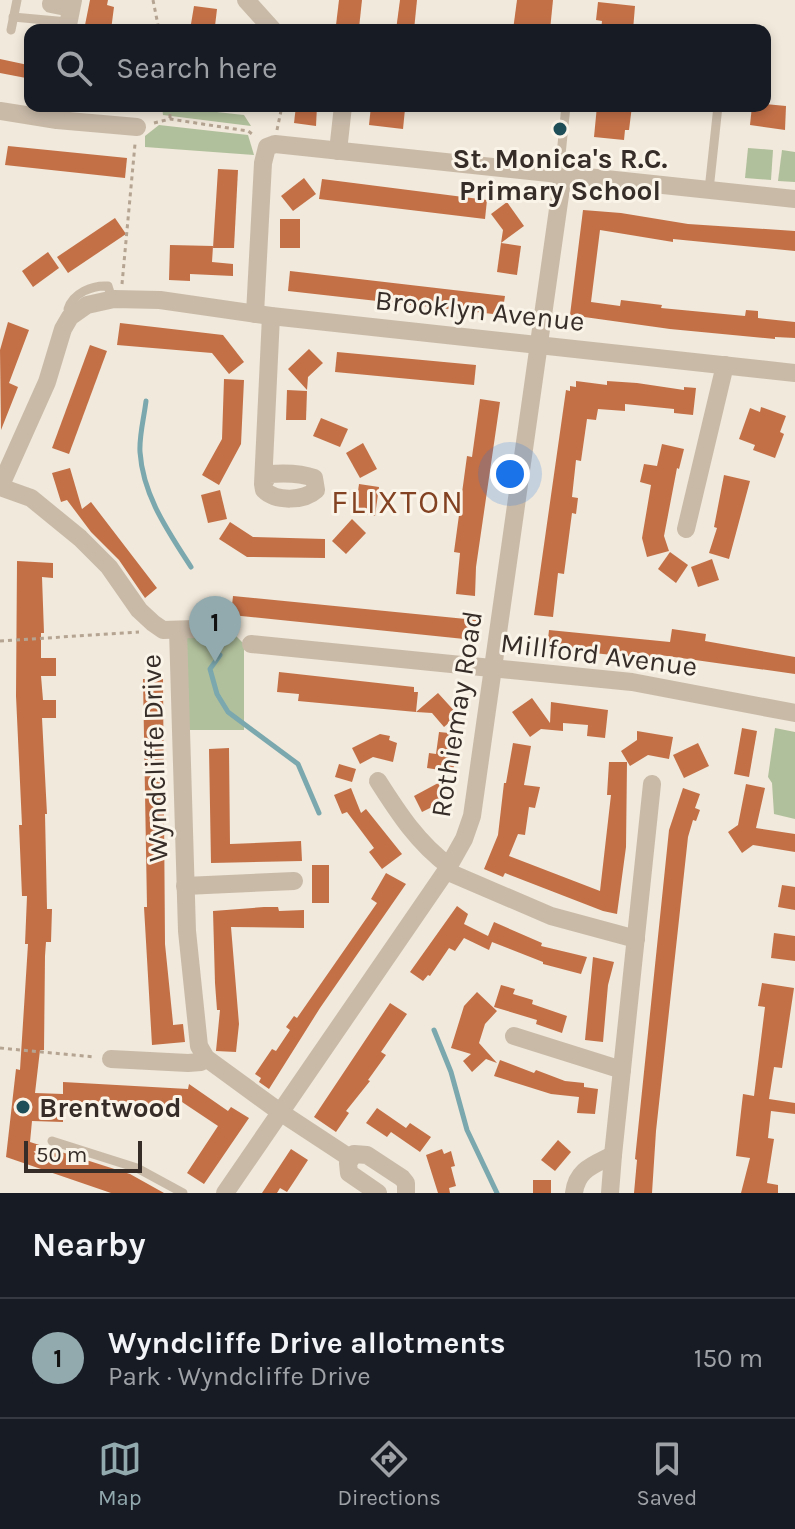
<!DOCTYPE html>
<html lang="en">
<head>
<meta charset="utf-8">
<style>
  :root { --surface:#171b24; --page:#242831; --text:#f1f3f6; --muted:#9ea1a6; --line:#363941; --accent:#92a9ae }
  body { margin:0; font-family:Karla,sans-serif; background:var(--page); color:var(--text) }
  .scale { position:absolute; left:24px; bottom:20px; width:118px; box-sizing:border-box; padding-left:8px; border:4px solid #362d28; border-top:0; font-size:22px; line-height:28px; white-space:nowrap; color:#362d28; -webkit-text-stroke:6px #f9f3e8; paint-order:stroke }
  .you { position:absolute; left:510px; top:474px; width:28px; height:28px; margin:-20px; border:6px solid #fff; border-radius:50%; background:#1a73e8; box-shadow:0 0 0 12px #1a73e833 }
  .badge { display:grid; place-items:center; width:52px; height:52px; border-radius:50%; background:var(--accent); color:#111; font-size:26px; font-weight:700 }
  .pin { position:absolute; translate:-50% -66px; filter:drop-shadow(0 2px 4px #0008) }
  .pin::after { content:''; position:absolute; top:42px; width:28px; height:24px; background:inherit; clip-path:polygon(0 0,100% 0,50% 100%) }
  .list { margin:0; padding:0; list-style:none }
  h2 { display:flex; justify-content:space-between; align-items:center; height:104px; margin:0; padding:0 32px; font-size:34px }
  h2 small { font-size:26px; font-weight:400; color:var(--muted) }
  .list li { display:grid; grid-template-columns:52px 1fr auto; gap:24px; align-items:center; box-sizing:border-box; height:120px; padding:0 32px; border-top:2px solid var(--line) }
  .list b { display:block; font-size:30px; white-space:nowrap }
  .list p { margin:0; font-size:26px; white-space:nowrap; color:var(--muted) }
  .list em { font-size:26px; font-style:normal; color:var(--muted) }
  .icon { flex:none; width:44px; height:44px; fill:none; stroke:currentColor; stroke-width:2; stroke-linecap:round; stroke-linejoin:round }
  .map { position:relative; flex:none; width:795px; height:1193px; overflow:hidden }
  .search { position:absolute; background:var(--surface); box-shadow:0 4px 12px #0003; left:24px; right:24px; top:24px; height:88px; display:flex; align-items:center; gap:20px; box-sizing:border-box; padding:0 28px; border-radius:16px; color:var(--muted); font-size:30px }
  .sheet { height:224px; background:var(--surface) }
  nav { display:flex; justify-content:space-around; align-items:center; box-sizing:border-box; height:112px; border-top:2px solid var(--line); background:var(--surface); font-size:22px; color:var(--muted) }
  nav a { display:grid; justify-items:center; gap:4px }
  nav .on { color:var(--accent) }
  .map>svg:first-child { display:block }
  .green { fill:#b1c09c }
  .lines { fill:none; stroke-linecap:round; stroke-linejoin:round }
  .stream { stroke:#7ba8ae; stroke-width:5 }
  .building { fill:#c37047 }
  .path { stroke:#b5a492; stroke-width:3; stroke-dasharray:4 4; stroke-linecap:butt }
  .lane { stroke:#c9baa8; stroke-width:9 }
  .street { stroke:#c9baa8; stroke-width:18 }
  .poi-dot { fill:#1e4e57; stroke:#f9f3e8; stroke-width:3 }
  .labels { text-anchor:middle; stroke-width:6; stroke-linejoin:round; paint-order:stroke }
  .poi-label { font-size:28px; font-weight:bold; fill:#362d28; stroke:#f9f3e8 }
  .street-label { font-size:28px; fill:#362d28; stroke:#f9f3e8 }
  .quarter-label { font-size:32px; letter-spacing:2px; fill:#834222; stroke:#f9f3e8 }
</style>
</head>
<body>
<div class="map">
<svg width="795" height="1193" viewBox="0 0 795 1193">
  <rect width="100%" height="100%" fill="#f1e9db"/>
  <g class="green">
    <path d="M162 106 244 115 251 126 163 115Z"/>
    <path d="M159 125 248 135 254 155 145 147V136Z"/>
    <path d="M748 148 773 150 771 180 745 178Z"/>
    <path d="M782 150 795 152V182L778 181Z"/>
    <path d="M202 629 234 634 244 644V730H189L185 636Z"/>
    <path d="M775 728 795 732V819L774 814 772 783 768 777Z"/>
  </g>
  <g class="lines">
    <g class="stream">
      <path d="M146 401C144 418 139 436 140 452 143 496 168 531 191 567"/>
      <path d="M220 655 210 669 217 694 228 712 298 764 319 813"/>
      <path d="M434 1030 451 1072 467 1130 497 1193"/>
    </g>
  </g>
  <g class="building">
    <path d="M90 0H108L107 5 114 7 111 30H84Z"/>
    <path d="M339 0H362L359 28 336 25Z"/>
    <path d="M400 0H417L414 30H396Z"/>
    <path d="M517 0H553L550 30H513Z"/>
    <path d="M598 2 635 6 633 30H601L602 21 596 20Z"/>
    <path d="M194 6 217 9 215 26 210 25 209 30H190Z"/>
    <path d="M0 59 28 65 26 78 0 73Z"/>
    <path d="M765 104 786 106 785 130 750 125 752 106Z"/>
    <path d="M296 106H317L316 126 294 123Z"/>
    <path d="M371 106 405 109 403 129 369 125Z"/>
    <path d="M597 106H632L629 130H625L624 140 594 137Z"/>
    <path d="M8 146 127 158 125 178 5 165Z"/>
    <path d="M218 169 238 170 234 248H213Z"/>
    <path d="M304 178 316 194 293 211 281 196Z"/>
    <path d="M322 179 487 200 485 219 319 199Z"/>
    <path d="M507 202 524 226 501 243 503 230 491 214Z"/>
    <path d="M583 210 621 213 688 224 795 231V251L673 239V242L600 230 591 302 620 306 621 300 662 305 661 308 745 316 746 310 758 311V318L795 322V338L775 337V339L670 329 570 315Z"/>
    <path d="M115 218 126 234 68 273 57 257Z"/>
    <rect x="280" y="219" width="20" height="29"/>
    <path d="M501 243 521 246 517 275 497 272Z"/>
    <path d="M170 245 213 246 212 262 233 264V276L190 274V281L169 280Z"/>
    <path d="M48 252 59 268 33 287 22 271Z"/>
    <path d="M290 271 505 296 502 315 288 291Z"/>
    <path d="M8 322 29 330 9 383 18 387 1 430 0 350Z"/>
    <path d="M120 323 223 335 244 362 229 374 212 353 117 345Z"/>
    <path d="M90 345 107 351 69 454 52 448Z"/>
    <path d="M309 349 323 363 308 377 307 390 288 369Z"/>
    <path d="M337 352 476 365 474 385 335 372Z"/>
    <path d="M224 379 244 380 241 444 219 485 202 475 222 439Z"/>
    <path d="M576 381 607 385V381L637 383 684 390V387L696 388 693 415 674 413V409L625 404V411L598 409 596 420 587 419 581 461 576 460 572 497 578 498 576 514 572 513 564 574 558 573 553 617 534 615 566 390 570 391V386L576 387Z"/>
    <path d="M287 390 307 391 306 420H286Z"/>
    <path d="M480 399 500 402 476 567 475 596 456 594 460 553 454 552 467 456 472 457Z"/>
    <path d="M761 407 786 416 780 432 784 434 775 458 753 450 755 445 739 439 750 408 760 412Z"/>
    <path d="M321 418 348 429 340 447 313 436Z"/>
    <path d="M363 443 377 469 360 478 346 453Z"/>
    <path d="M662 444 684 449 679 469 677 468 664 536 669 551 647 557 642 538 651 485 640 482 644 464 657 466Z"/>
    <path d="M70 468 82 509 91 502 157 588 145 598 119 560 91 532 67 500 61 502 52 473Z"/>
    <path d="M724 475 750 481 729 559 709 553 717 528 714 527Z"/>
    <path d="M359 484 379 487 375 516 355 513Z"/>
    <path d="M220 490 227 519 208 523 201 495Z"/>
    <path d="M352 519 366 533 346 554 332 541Z"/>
    <path d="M230 522 253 537 325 539V558L247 557 219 539Z"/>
    <path d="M670 552 688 565 676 583 658 569Z"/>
    <path d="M712 559 719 580 698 587 691 567Z"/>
    <path d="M17 561 53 563V578L42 577 44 633H41V658H56V676H41L43 700H56V718H42L47 814H45L47 909H52L51 942H46L45 956 44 1050H40L35 1093 63 1094V1082L188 1089 189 1084 228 1111 231 1107 249 1118 204 1184 187 1173 218 1126 173 1096 172 1107 149 1105V1114L130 1113V1116L117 1115V1104L79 1102V1110H63V1122L32 1121 30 1142 130 1174 164 1193H111L6 1157 16 1069 20 1070 28 944H25L27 896H22L19 825H22L16 696Z"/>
    <path d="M233 596 476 620 474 640 231 615Z"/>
    <path d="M672 629 706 634 705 641 795 657V674L660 655 659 660 547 648 549 630 670 642Z"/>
    <path d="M279 672 414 687V692H418L416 712 298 701 299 694 277 692Z"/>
    <path d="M143 679H163L165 944 173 1023V1025L183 1024 185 1042 152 1045 144 907H147Z"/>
    <path d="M438 693 458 715 444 727 432 713 416 712Z"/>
    <path d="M532 698 550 723 551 702 608 710 605 738 587 736 588 725 563 723V731L541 729 530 737 512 712Z"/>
    <path d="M742 728 757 731 749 777 734 774Z"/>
    <path d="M637 731 673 737 669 759 648 755 630 766 621 751 637 740Z"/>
    <path d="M439 732 459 734 453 772 427 768 429 753 436 754Z"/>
    <path d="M380 734 390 736 389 740 397 743 393 762 373 757 360 764 352 748Z"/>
    <path d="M513 743 531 746 524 785 540 787 535 808 529 807 525 835 518 834 509 856 600 891 611 795H607L609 762H627L626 847 617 914 603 911 505 873 503 877 484 869 498 835 504 783H506Z"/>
    <path d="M698 743 709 766 684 778 673 755Z"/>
    <path d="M229 748 230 844 301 841 302 861 211 863 209 749Z"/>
    <path d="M339 764 356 769 352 782 335 777Z"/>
    <path d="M440 782 448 799 422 812 414 796Z"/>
    <path d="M746 784 765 788 756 828 795 834V852L753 845 742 853 728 832 738 825Z"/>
    <path d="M351 788 361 813 366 809 402 854 382 869 369 852 374 848 347 812 342 814 334 795Z"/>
    <path d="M683 788 700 794 695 808 700 810 696 821 693 820 688 837 656 1131 652 1193H634L637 1160 635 1159 669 830Z"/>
    <rect x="312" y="865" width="17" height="38"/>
    <path d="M386 873 406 884 320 1008 269 1089 259 1082 261 1078 255 1074 272 1049 276 1051 290 1030 286 1027 294 1016 297 1018 377 903 371 899Z"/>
    <path d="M782 885 795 887V910L778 907Z"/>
    <path d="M457 906 468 914 464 924 488 936 494 922 542 943 541 946 587 957 581 974 543 964V962L492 942 489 950 464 938 455 951 449 948 430 976 428 975 423 981 410 972Z"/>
    <path d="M264 907H278L279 911 304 910V928L231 927 239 1024 236 1052 216 1051 220 1010H217L215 983 213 911Z"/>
    <path d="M774 933 795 936V961L771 958Z"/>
    <path d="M593 957 614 962 608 985 603 1042 585 1040Z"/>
    <path d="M762 983 794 988 782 1068 774 1067 769 1099 795 1103V1114L771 1111 768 1138 774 1139 767 1183 778 1185V1193H741L750 1158 736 1156 743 1094 754 1096 765 1007 758 1006Z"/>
    <path d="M501 985 515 989 513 994 533 1000 532 1004 567 1016 562 1033 536 1024 537 1020 494 1007Z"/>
    <path d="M477 992 497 1011 485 1024 479 1043 497 1063 486 1059 472 1072 463 1061 471 1054 451 1048 464 1006Z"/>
    <path d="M390 1003 407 1014 381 1052 386 1055 368 1080 370 1081 346 1111 349 1113 336 1132 314 1117Z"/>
    <path d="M500 1060 534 1073 536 1070 565 1081 584 1083V1087L598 1089 595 1114 577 1113 579 1097 551 1094 494 1076Z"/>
    <path d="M377 1108 406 1128 410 1123 431 1137 420 1152 391 1132 387 1137 366 1123Z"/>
    <path d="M558 1140 571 1152 555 1171 541 1160Z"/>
    <path d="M291 1149 308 1160 295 1180 287 1192 280 1188 277 1193H262Z"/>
    <path d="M442 1149 444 1154 451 1151 455 1166 451 1167 456 1186 449 1188 450 1193H438L426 1155Z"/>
    <rect x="533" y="1180" width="18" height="13"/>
  </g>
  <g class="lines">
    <g class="path">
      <path d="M153 0 159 30"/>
      <path d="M170 118V106"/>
      <path d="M154 123 170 119 248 131 255 136"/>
      <path d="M277 130 282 106"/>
      <path d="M122 284 135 144"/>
      <path d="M210 628 238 634"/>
      <path d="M0 641 139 632"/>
      <path d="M0 1048 95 1057"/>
    </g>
    <g class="lane">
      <path d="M13 17 68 22"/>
      <path d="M11 30 17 0"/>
      <path d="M559 174 566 106"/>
      <path d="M709 190 718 106"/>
      <path d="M72 315 68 309C73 293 92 285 108 286L112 299"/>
      <path d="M52 1141 137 1168 183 1193"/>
    </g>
    <g class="street">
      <path d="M246 0 273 30"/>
      <path d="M51 4 71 8"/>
      <path d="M67 30 73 0"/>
      <path d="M0 111 57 120 137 127"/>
      <path d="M338 151 343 106"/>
      <path d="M255 314 263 163 267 147 275 144 795 199"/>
      <path d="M263 484 269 474C283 473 301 473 314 478L316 490C304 501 276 502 264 490L263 484 271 316"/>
      <path d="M0 487 47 382 63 329 70 317 87 305 114 299 160 300 271 316 795 373"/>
      <path d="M0 487 31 498 80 538 109 567 139 610 153 623 163 630 195 629"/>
      <path d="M686 529 725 365"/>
      <path d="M178 630 187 931 199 1046 206 1058 280 1112 350 1158"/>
      <path d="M251 644 632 682 795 713"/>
      <path d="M378 781C399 814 418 843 449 866"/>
      <path d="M446 871 551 916 636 939"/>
      <path d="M185 886 294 881"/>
      <path d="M514 1036 622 1070"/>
      <path d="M111 1059 188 1063 201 1062 206 1058"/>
      <path d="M613 1155 652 784"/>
      <path d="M225 1193 446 871 464 839 472 816 563 174"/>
      <path d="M378 1193 349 1173 348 1163 354 1154 367 1155 402 1178 406 1183V1193"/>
      <path d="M574 1193C577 1169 594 1165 613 1155L610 1193"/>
    </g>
  </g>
  <g class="poi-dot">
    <circle cx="560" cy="129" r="8"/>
    <circle cx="23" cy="1107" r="8"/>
  </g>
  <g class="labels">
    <g class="poi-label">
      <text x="560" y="168">St. Monica's R.C.<tspan x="560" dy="32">Primary School</tspan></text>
      <text x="39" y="1117" text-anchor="start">Brentwood</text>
    </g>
    <g class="street-label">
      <text transform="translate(480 310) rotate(6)" y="10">Brooklyn Avenue</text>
      <text transform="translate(599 654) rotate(7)" y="10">Millford Avenue</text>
      <text transform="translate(456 714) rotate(-81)" y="10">Rothiemay Road</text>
      <text transform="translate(154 758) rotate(-92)" y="10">Wyndcliffe Drive</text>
    </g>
    <g class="quarter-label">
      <text x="398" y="513">FLIXTON</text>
    </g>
  </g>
</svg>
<div class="scale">50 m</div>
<div class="you"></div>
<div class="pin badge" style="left:215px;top:662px">1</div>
<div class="search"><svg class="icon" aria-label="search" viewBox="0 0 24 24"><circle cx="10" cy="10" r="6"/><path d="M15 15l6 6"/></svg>Search here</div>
</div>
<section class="sheet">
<h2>Nearby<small></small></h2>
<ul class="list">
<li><span class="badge">1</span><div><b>Wyndcliffe Drive allotments</b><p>Park · Wyndcliffe Drive</p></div><em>150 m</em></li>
</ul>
</section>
<nav>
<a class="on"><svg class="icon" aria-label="map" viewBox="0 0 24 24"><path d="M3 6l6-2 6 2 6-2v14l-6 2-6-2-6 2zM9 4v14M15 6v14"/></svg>Map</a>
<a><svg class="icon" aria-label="directions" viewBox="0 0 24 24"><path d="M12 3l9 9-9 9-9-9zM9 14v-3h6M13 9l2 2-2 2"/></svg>Directions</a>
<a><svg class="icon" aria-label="saved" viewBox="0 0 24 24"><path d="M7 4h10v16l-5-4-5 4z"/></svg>Saved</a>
</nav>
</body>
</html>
